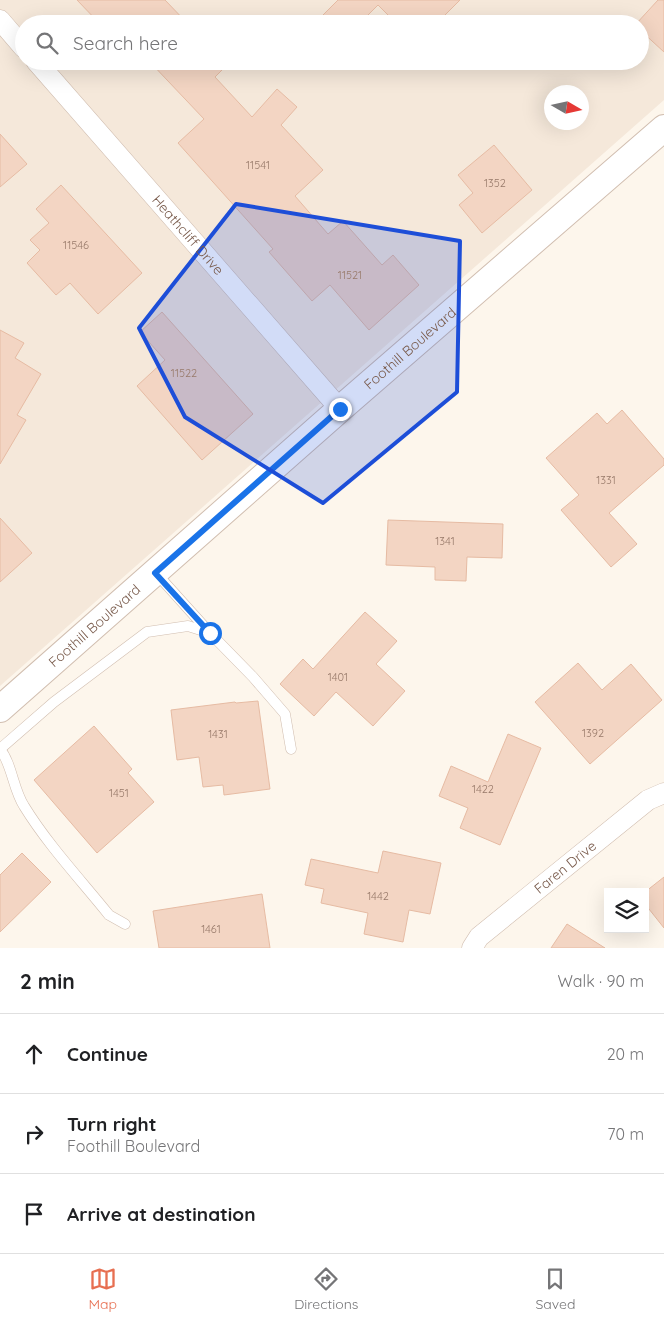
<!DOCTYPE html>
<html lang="en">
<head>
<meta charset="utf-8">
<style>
  :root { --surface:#fff; --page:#f6f6f6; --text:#202124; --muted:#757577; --line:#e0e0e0; --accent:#e76f51 }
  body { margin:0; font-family:Quicksand,sans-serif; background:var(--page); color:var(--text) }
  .controls { position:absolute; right:15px; bottom:15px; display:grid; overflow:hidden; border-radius:0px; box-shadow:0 5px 20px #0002 }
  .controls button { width:45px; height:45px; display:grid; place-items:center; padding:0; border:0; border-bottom:1px solid var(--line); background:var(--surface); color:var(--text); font:25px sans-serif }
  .compass { position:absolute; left:544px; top:85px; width:45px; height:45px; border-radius:50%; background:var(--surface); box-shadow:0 5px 20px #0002; rotate:99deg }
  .stop { position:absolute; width:15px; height:15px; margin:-11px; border:4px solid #1a73e8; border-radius:50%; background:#fff }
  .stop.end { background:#1a73e8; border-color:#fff; box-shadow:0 1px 5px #0008 }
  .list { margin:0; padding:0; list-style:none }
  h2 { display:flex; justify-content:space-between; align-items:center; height:65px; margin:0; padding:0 20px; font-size:21px }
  h2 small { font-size:16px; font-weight:400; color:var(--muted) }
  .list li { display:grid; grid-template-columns:32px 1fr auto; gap:15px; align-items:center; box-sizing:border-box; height:80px; padding:0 20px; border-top:1px solid var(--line) }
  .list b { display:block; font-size:19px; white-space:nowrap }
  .list p { margin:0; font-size:16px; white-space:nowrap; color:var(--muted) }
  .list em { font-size:16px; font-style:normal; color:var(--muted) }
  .icon { flex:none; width:28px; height:28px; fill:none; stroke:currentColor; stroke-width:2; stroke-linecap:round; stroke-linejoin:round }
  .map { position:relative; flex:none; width:664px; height:948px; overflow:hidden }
  .search { position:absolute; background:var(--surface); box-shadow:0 5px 20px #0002; left:15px; right:15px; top:15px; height:55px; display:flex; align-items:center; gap:12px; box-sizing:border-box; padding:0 18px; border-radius:28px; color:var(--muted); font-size:19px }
  .sheet { height:305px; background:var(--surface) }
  nav { display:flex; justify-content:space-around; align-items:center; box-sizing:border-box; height:70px; border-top:1px solid var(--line); background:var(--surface); font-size:14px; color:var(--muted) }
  nav a { display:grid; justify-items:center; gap:2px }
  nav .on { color:var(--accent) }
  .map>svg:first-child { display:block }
  .residential { fill:#f5e8da; fill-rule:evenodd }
  .building { fill:#f3d5c3; stroke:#e6bba3 }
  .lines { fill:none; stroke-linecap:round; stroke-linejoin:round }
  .service-casing { stroke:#d1beb0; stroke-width:11 }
  .minor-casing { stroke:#d1beb0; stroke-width:21 }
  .tertiary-casing { stroke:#d1beb0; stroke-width:28 }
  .service { stroke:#fff; stroke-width:10 }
  .minor { stroke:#fff; stroke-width:20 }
  .tertiary { stroke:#fff; stroke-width:26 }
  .route { stroke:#1a73e8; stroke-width:6 }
  .marked { fill:#1d4ed8; fill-opacity:0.2; stroke:#1d4ed8; stroke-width:4; stroke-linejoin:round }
  .labels { text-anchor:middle; stroke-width:4; stroke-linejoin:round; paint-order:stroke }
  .number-label { font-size:11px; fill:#987a6a }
  .street-label { font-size:14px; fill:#7a5c4d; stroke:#fffaf3 }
</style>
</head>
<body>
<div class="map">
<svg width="664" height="948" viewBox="0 0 664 948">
  <rect width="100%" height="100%" fill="#fdf6ec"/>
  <path class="residential" d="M0 0H664V100L0 686ZM24 24H640V61H24ZM552 92H582V122H552Z"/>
  <g class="building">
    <path d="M77 0H165L188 24H100Z"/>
    <path d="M338 0H460L436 24H397L378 5 359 24H314Z"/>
    <path d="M658 0H664V52L640 30V24H636Z"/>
    <path d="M149 61H231L215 77 252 117 277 89 297 107 281 125 323 170 295 196 328 234 343 221 382 265 393 255 419 285 369 330 330 285 312 301 269 252 273 249 178 143 204 119Z"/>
    <path d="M0 134 27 164 0 187Z"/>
    <path d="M494 145 532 190 482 233 459 205 473 193 458 175Z"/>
    <path d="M61 185 142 273 98 314 70 283 56 295 27 263 40 250 30 240 49 223 36 209Z"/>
    <path d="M162 312 253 414 202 460 137 386 165 360 140 332Z"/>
    <path d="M0 330 24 343 15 358 41 374 17 415 26 420 0 464Z"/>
    <path d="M622 410 664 459V465L609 513 637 544 611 567 561 510 579 495 546 458 597 413 607 424Z"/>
    <path d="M0 518 32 553 0 582Z"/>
    <path d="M388 520 503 524 502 558 467 557 466 581 435 580V567L386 565Z"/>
    <path d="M365 612 397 641 376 664 405 691 373 726 336 692 314 716 280 684 303 659 313 669Z"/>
    <path d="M578 663 602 690 631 664 662 700 590 764 535 702Z"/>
    <path d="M258 701 270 789 224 795 223 785 203 787 199 757 177 760 171 710 235 702 236 703Z"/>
    <path d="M94 726 132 769 128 773 154 802 97 853 34 780Z"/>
    <path d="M508 734 541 748 500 845 460 828 468 808 439 796 451 766 488 782Z"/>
    <path d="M383 851 441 863 430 914 409 910 403 942 364 934 368 913 321 903 324 889 305 885 311 859 378 873Z"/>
    <path d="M22 853 51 882 0 932V875Z"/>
    <path d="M664 877V928L645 904V892Z"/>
    <path d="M262 894 270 948H159L153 911Z"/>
    <path d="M567 924 605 948H551Z"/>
  </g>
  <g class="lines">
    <g class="service-casing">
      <g id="service">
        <path d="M156 573 210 633"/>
        <path d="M0 749 54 702 147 632 188 626 210 633 253 677 285 714 291 749"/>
        <path d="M0 749C12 764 13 789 24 806 48 845 80 879 109 915L125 924"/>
      </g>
    </g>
    <g class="minor-casing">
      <g id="minor">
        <path d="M0 20 24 48"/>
        <path id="s1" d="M36 61 340 409"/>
        <path id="s2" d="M472 948 479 937 648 800 664 793"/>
      </g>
    </g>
    <g class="tertiary-casing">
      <g id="tertiary">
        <path id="s3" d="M0 709 340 409 664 128"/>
      </g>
    </g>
    <use href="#service" class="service"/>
    <use href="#minor" class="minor"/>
    <use href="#tertiary" class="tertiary"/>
  </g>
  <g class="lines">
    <path class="route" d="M210 633 155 573 340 409"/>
  </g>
  <path class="marked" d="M236 204 460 241 457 392 323 503 185 417 139 328Z"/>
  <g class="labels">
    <g class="number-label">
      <text x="258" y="169">11541</text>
      <text x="495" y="187">1352</text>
      <text x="76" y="249">11546</text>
      <text x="350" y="279">11521</text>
      <text x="184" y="377">11522</text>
      <text x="606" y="484">1331</text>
      <text x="445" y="545">1341</text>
      <text x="338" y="681">1401</text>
      <text x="593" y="737">1392</text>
      <text x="218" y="738">1431</text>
      <text x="483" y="793">1422</text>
      <text x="119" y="797">1451</text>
      <text x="378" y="900">1442</text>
      <text x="211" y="933">1461</text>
    </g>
    <g class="street-label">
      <text dy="5" stroke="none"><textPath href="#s1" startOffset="231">Heathcliff Drive</textPath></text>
      <text dy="5" stroke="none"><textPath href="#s3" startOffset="546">Foothill Boulevard</textPath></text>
      <text dy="5" stroke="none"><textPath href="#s3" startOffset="126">Foothill Boulevard</textPath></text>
      <text dy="5" stroke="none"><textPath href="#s2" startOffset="124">Faren Drive</textPath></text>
    </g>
  </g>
</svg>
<div class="controls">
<button><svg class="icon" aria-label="layers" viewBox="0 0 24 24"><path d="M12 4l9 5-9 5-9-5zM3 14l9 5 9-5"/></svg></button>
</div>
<svg class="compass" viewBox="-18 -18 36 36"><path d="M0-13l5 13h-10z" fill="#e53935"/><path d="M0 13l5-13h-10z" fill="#757577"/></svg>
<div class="stop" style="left:210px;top:633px"></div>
<div class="stop end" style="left:340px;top:409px"></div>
<div class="search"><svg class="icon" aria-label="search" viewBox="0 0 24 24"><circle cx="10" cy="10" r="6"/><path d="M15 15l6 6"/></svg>Search here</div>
</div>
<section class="sheet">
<h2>2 min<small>Walk · 90 m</small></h2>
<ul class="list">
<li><svg class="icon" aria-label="ahead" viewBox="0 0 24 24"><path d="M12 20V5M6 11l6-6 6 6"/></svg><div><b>Continue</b></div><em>20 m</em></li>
<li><svg class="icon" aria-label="right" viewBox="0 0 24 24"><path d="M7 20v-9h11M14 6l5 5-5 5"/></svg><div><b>Turn right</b><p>Foothill Boulevard</p></div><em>70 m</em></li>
<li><svg class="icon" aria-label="arrive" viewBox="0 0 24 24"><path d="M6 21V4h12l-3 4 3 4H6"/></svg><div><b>Arrive at destination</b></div></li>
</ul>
</section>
<nav>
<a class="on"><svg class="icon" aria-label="map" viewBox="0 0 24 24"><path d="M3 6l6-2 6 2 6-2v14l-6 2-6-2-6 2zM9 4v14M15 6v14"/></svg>Map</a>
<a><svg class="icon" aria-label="directions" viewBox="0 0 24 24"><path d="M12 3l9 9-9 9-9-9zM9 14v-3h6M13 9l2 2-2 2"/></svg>Directions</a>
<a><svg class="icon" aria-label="saved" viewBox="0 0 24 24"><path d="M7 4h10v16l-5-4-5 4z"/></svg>Saved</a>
</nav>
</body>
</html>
